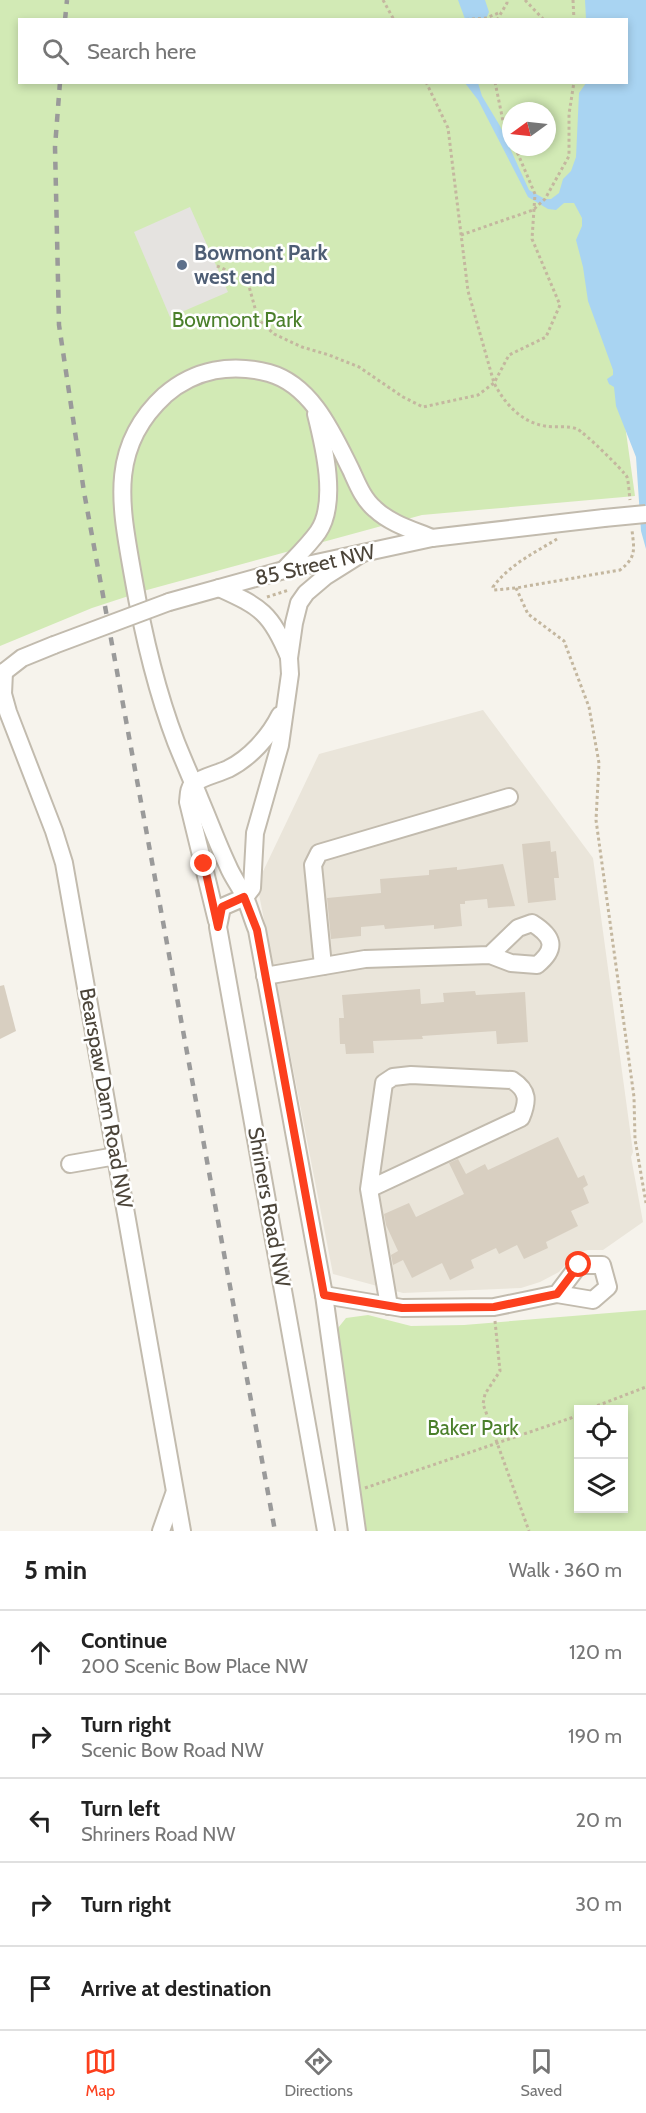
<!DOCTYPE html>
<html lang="en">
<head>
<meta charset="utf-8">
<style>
  :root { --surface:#fff; --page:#f6f6f6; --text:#222; --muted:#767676; --line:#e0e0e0; --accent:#fc3f1d }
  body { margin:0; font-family:Cabin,sans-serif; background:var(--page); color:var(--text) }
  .controls { position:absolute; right:18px; bottom:18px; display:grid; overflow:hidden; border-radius:0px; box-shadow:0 3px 9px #0003 }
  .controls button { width:54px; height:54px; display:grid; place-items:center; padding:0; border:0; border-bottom:2px solid var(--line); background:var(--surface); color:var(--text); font:30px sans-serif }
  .compass { position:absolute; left:502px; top:102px; width:54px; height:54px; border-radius:50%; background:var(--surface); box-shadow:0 3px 9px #0003; rotate:255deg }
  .stop { position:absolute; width:18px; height:18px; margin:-14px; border:4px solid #fc3f1d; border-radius:50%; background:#fff }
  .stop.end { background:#fc3f1d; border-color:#fff; box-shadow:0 2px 6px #0008 }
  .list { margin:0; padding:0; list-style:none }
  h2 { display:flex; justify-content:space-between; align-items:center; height:78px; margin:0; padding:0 24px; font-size:26px }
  h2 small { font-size:20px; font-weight:400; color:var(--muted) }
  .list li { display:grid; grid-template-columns:39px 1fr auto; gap:18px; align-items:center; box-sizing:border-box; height:84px; padding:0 24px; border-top:2px solid var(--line) }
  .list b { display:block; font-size:22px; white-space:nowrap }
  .list p { margin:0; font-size:20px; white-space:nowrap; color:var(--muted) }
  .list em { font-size:20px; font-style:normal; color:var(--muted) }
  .icon { flex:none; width:33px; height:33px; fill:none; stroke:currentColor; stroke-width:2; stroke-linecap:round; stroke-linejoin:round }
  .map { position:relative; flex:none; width:646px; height:1531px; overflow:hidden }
  .search { position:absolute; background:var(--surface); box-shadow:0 3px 9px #0003; left:18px; right:18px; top:18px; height:66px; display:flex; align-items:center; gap:15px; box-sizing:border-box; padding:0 21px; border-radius:0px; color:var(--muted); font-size:22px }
  .sheet { height:498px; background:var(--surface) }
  nav { display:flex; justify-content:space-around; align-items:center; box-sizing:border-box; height:84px; border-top:2px solid var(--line); background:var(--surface); font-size:16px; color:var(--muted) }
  nav a { display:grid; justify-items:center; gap:3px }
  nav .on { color:var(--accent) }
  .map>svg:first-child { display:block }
  .residential { fill:#eae5da }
  .green { fill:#d2eab5; fill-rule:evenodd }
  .parking { fill:#e5e3e0 }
  .water { fill:#a9d4f2 }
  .building { fill:#d8cfc1 }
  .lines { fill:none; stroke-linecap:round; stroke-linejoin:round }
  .minor-casing { stroke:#c2bbae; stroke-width:20 }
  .path { stroke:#c4b79f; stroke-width:3; stroke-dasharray:3 3; stroke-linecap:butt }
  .minor { stroke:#fff; stroke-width:16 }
  .rail { stroke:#9a9a9a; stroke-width:4.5; stroke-dasharray:8 8; stroke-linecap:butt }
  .minor-bridge-casing { stroke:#c2bbae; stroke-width:20; stroke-linecap:butt }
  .minor-bridge { stroke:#fff; stroke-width:16 }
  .route { stroke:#fc3f1d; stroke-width:8 }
  .service-dot { fill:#5c6f8a; stroke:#fff; stroke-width:2 }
  .labels { text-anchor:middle; stroke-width:5; stroke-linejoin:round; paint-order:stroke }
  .service-label { font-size:21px; font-weight:bold; fill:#4e5e75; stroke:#fff; text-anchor:start }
  .park-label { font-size:21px; fill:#4a7f2a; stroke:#fff }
  .street-label { font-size:21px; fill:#4b4439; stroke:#fff }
</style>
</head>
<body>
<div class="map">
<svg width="646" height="1531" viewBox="0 0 646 1531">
  <rect width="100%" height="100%" fill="#f6f3ec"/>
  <path class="residential" d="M483 710 593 858 633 1152 631 1157 643 1222 603 1250H588L580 1252 569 1261 559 1272 540 1282 521 1288 403 1293 333 1274 257 884 319 754Z"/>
  <g class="green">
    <path d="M0 0H608L610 19 20 20V82L608 83 590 176 635 496 422 515 147 590 92 608 0 646ZM511 111H547V147H511Z"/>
    <path d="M646 1310V1531H363L334 1333 346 1318 368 1315 411 1326 464 1325ZM578 1410H624V1508H578Z"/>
  </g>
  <path class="parking" d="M190 207 228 292 170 317 134 232Z"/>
  <g class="water">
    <path d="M458 0H485L489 12 486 19H465Z"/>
    <path d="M585 0H646V549L641 531 636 457 616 406 614 387 609 384 607 379 613 375V370L588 301 583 267 576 240 582 226V218L574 203H564L556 210 548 209 528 197 478 100 465 83H478L482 96 500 126 529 190 545 199H551L559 193 563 179 571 171 576 157 579 93 586 83 626 82V20L586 19Z"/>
  </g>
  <g class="building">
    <path d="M550 841 551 852 556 851 559 878H554L556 900 528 903 522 844Z"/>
    <path d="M503 864 515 906 488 908 487 899 465 901V904H460L462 926 434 929V925L385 929 384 925 361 927V936L331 939 327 898 381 893 380 879 429 875V870L457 867V870Z"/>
    <path d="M4 985 16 1031 0 1039V986Z"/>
    <path d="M420 989 421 1004 444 1002 443 993 475 991 476 995 525 992 528 1042 497 1044 496 1031 466 1033 422 1036 423 1039 373 1041 374 1053 346 1054 345 1044H340L339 1018H344L342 995Z"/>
    <path d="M558 1137 578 1178 584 1175 588 1185 583 1188 589 1203 571 1211 578 1226 546 1242 548 1248 524 1259 517 1245 499 1254 496 1248 471 1260 474 1268 450 1280 442 1263 412 1278 403 1260 393 1265 391 1255 398 1251 386 1225 384 1214 409 1203 416 1217 464 1194 449 1163 458 1159 466 1174 485 1164 488 1170Z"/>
  </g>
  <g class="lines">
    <g class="minor-casing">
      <g id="minor">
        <path d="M284 570C295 558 308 546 318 532 338 503 324 446 316 414"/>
        <path d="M219 588C261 607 271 613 289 657"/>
        <path d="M169 602 284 570 432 538 604 518"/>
        <path d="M4 672 3 694 8 712 54 831 64 863 182 1531"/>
        <path d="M0 673 4 672 22 658 54 645"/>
        <path d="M217 921 188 802C189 795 188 789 193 784 202 777 217 774 228 769 250 758 269 737 280 715"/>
        <path d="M323 966 313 865 319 853 509 797"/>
        <path d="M265 976 365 959 490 955 511 963 537 965C558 948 553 936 532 923L518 928 490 955"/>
        <path d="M70 1164 116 1156"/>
        <path d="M369 1189 521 1118C528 1101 529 1091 512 1080L411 1075 393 1077 384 1083 369 1189 389 1306"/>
        <path d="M324 1295 402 1308 494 1307 557 1294 593 1300 608 1287 602 1265H579L557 1294"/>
        <path d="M161 1531 174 1494"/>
        <path d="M326 1531 218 927 222 907 245 897 252 888 255 833 280 745 290 674 289 658 294 623 299 603 306 593 326 576 361 554"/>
        <path d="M357 1531 324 1295 257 930C252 918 249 906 244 895 239 885 232 876 228 866 218 845 210 823 201 802 193 782 184 762 176 742 155 687 143 634 133 576 121 507 107 448 165 395 195 369 232 363 269 373 312 385 333 434 351 470 357 483 363 499 375 509 391 524 413 530 432 538"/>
      </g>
    </g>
    <g class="path">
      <path d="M383 0 394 20"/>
      <path d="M525 0 544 20"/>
      <path d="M573 0 574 20"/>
      <path d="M460 20 486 18 501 12"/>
      <path d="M497 20 507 3V0"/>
      <path d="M426 82 448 128 468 291 494 383C505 404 521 422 545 426 555 428 568 425 577 429 584 432 624 471 627 477 629 484 629 493 630 500"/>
      <path d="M495 82 503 121 511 138"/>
      <path d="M461 235 533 210 545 199 569 156V114L574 82"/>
      <path d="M217 266 247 279 258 319 274 334 302 347 329 355 359 367 403 397 423 407 478 395 494 383 509 355 546 337 560 305 532 239 535 194 515 147"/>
      <path d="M557 539C534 553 509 565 493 587L494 590 516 588 620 570C637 557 634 549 632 530"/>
      <path d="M516 588 528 614 564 641 589 707 599 763 596 820 634 1097 635 1139 646 1203"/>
      <path d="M267 597 289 590"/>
      <path d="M495 1321 500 1371 485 1394 483 1404 529 1531"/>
      <path d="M586 1410 646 1387"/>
      <path d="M365 1488 571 1418 578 1414"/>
    </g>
    <use href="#minor" class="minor"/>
    <g class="rail">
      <path d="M65 20 67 0"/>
      <path d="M60 82 55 147 59 325 84 492 275 1531"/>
    </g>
    <g class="minor-bridge-casing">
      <g id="minor-bridge">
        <path d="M604 518 646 514"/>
        <path d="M54 645 169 602"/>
      </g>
    </g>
    <use href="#minor-bridge" class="minor-bridge"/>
  </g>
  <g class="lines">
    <path class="route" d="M204 864 218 927 222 907 244 897 257 930 324 1295 402 1308 494 1307 557 1294 579 1265"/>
  </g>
  <circle class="service-dot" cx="182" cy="265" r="6"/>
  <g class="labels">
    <g class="service-label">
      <text x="194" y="260">Bowmont Park<tspan x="194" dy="24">west end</tspan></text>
    </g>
    <g class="park-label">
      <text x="237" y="327">Bowmont Park</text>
      <text x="473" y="1435">Baker Park</text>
    </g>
    <g class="street-label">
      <text transform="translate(315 565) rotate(-13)" y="7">85 Street NW</text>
      <text transform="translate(106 1098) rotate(80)" y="7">Bearspaw Dam Road NW</text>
      <text transform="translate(269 1207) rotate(80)" y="7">Shriners Road NW</text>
    </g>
  </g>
</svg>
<div class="controls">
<button><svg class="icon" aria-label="locate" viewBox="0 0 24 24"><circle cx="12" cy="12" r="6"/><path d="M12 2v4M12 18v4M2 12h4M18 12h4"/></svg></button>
<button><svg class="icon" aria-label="layers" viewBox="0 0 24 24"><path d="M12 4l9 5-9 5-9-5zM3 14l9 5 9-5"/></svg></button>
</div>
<svg class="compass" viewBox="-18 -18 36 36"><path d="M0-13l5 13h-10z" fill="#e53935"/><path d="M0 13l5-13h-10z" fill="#767676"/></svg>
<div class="stop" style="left:579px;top:1265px"></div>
<div class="stop end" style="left:204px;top:864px"></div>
<div class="search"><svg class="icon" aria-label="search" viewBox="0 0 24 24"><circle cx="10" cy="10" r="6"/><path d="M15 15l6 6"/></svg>Search here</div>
</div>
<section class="sheet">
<h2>5 min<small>Walk · 360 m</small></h2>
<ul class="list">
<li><svg class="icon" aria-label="ahead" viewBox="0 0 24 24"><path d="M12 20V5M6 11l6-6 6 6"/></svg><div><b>Continue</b><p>200 Scenic Bow Place NW</p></div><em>120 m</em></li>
<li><svg class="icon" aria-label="right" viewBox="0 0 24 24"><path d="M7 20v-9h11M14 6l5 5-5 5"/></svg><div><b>Turn right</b><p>Scenic Bow Road NW</p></div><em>190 m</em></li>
<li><svg class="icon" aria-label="left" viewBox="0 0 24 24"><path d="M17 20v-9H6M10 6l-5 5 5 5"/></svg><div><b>Turn left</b><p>Shriners Road NW</p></div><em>20 m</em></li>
<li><svg class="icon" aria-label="right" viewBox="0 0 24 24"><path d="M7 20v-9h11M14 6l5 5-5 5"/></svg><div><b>Turn right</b></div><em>30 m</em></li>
<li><svg class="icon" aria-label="arrive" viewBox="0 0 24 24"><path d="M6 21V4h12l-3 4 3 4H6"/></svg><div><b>Arrive at destination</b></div></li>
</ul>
</section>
<nav>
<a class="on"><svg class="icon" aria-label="map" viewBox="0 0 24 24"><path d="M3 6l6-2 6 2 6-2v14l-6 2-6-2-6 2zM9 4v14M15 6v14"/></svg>Map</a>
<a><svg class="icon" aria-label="directions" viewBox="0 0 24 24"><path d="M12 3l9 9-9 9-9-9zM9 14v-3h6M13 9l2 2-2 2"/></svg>Directions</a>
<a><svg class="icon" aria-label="saved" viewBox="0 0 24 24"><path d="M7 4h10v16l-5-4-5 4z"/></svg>Saved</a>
</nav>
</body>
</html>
